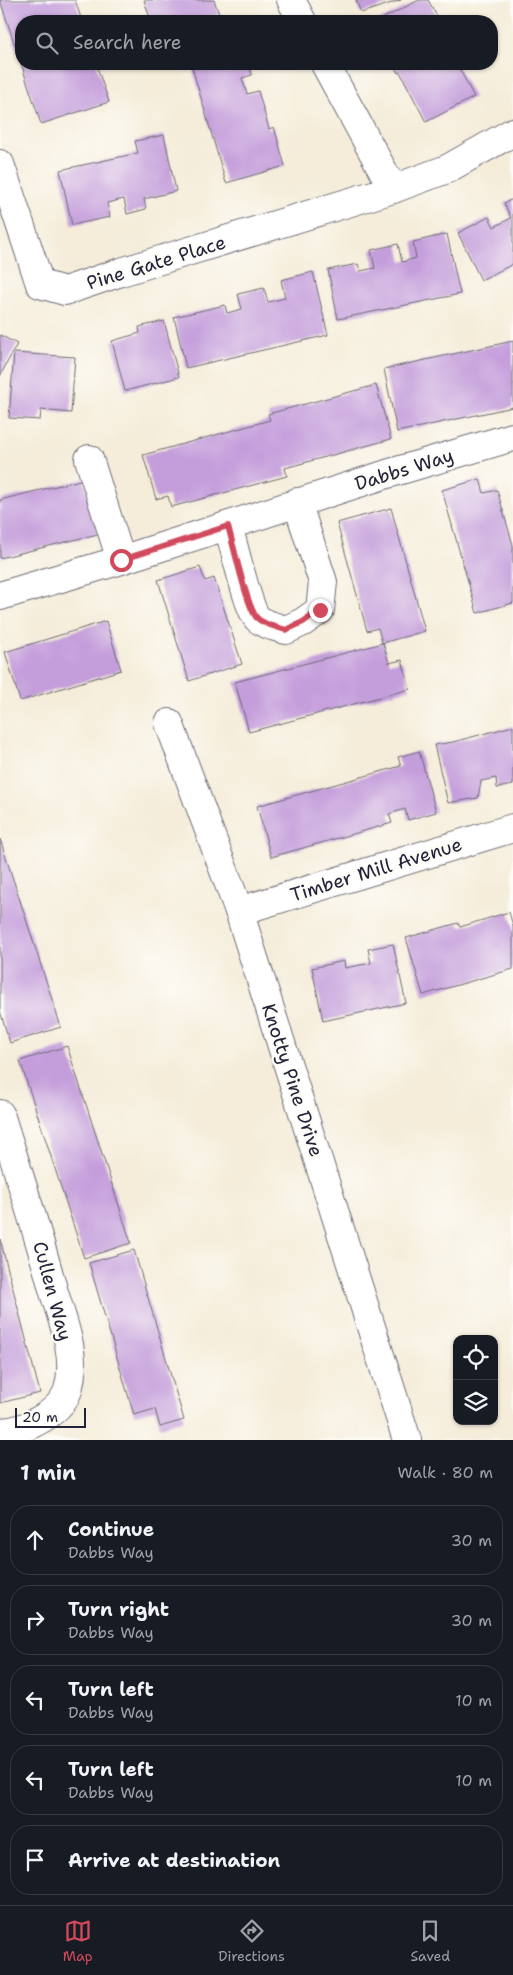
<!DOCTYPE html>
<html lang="en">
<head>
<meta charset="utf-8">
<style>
  :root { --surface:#171b24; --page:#20242c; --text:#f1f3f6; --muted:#9ea1a6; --line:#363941; --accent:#d1495b }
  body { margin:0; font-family:"Shantell Sans",sans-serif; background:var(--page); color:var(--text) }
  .controls { position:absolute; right:15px; bottom:15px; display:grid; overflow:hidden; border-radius:10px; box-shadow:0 1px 4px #0004 }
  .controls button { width:45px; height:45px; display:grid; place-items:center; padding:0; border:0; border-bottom:1px solid var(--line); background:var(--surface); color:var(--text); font:25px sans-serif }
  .scale { position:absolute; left:15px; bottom:12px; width:71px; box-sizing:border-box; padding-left:5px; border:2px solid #22223b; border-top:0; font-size:14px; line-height:18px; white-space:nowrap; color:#22223b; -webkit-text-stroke:4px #fdfcf7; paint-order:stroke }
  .stop { position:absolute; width:15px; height:15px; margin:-11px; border:4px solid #d1495b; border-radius:50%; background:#fff }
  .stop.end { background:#d1495b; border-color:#fff; box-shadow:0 1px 5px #0008 }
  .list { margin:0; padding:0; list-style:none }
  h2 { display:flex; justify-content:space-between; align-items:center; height:65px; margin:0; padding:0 20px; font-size:21px }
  h2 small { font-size:16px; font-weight:400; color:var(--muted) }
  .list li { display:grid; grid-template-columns:32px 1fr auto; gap:15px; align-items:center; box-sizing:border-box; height:70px; margin:0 10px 10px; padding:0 10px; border:1px solid var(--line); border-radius:20px }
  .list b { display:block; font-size:19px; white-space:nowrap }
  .list p { margin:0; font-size:16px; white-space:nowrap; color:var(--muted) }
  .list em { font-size:16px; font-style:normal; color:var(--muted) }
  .icon { flex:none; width:28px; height:28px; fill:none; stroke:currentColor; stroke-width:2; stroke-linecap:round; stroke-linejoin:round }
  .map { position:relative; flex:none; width:513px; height:1440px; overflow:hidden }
  .search { position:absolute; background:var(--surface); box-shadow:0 1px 4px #0004; left:15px; right:15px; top:15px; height:55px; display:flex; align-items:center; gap:12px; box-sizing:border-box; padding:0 18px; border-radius:20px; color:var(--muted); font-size:19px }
  .sheet { height:465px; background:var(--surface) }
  nav { display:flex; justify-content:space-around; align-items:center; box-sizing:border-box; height:70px; border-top:1px solid var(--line); background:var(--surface); font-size:14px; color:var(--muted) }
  nav a { display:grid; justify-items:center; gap:2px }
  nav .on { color:var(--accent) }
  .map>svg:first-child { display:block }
  .building { fill:#c49edb }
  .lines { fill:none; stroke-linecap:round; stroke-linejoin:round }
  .minor-casing { stroke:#6c6973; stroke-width:30 }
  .minor { stroke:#fff; stroke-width:28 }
  .route { stroke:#d1495b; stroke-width:6 }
  .labels { text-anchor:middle; stroke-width:5; stroke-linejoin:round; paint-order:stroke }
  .street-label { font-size:19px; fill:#22223b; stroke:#fdfcf7 }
</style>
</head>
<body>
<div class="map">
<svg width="513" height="1440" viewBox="0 0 513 1440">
  <rect width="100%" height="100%" fill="#fdfcf7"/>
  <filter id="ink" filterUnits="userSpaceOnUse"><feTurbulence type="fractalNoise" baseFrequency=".02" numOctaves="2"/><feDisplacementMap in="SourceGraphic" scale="10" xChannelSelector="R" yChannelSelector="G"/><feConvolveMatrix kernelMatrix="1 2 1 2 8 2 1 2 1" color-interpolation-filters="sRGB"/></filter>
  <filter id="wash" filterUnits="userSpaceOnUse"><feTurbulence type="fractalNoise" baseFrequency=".0096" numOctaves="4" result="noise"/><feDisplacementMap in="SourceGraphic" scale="20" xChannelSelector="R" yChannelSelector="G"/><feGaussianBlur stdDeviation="1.12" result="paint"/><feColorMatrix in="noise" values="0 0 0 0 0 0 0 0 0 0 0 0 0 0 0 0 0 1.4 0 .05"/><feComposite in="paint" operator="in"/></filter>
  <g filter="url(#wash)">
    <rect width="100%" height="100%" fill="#f5edda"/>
    <g id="blocks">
      <g class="building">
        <path d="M0 0H75L82 21H21V64H96L109 102 41 124Z"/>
        <path d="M144 0H214L219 14 198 21H151Z"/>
        <path d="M356 0H401L361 13Z"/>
        <path d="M419 0H428L438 18 435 21H378Z"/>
        <path d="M191 64H249L252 75 242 78 247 94 258 91 269 129 274 127 285 166 226 183Z"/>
        <path d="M393 64H457L474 97 426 122 400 72 398 73Z"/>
        <path d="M164 135 176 191 144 199 146 209 127 214 124 199 107 203 110 217 72 225 60 170 138 153 135 141Z"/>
        <path d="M513 199V264L481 280 458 233 489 217 494 227 511 218 504 203Z"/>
        <path d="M447 234 460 294 338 319 328 270 358 264 360 271 375 268 371 250 398 244 402 262 416 258 413 242Z"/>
        <path d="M313 272 328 335 186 368 174 317 225 305 227 313 242 309 238 294 264 288 268 302 285 298 281 280Z"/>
        <path d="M164 321 179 377 125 391 112 341 140 333 139 327Z"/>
        <path d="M0 335 17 344 0 376Z"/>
        <path d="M513 341V407L397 432 384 369Z"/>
        <path d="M14 353 75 357 71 413 41 410 40 420 9 418Z"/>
        <path d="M376 385 391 439 285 468 287 476 171 507 168 496 156 499 143 455 270 420 268 414Z"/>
        <path d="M84 479 98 534 0 558V500Z"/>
        <path d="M480 479 484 493 497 490 513 545V603L477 613 442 490Z"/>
        <path d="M391 508 425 631 382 643 378 628 367 631 337 523Z"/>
        <path d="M200 567 205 581 214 578 242 664 189 681 158 580Z"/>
        <path d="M106 621 121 670 20 701 5 652Z"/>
        <path d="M383 643 389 663 402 660 410 689 249 732 235 682Z"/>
        <path d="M513 726V785L497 788 496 778 481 781 478 798 448 803 434 745 453 742Z"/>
        <path d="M419 751 436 812 408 820 405 809 389 814 392 823 271 857 257 806 401 766 398 757Z"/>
        <path d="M0 839 61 1027 10 1043 0 1011Z"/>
        <path d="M509 912 513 926V969L423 995 406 938 458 923 460 927Z"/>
        <path d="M393 944 406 1003 323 1021 312 968 344 961 345 968 371 963 368 949Z"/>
        <path d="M67 1046 131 1243 84 1258 20 1061Z"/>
        <path d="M0 1239 40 1393 0 1403Z"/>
        <path d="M134 1250 184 1420 160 1427 155 1409 134 1415 89 1263Z"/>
      </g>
    </g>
  </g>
  <g filter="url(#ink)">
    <use href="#blocks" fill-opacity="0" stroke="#6c6973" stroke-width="1"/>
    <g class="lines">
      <g class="minor-casing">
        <g id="minor">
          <path d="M291 0 302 21"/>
          <path d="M0 164 40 284 65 291 121 272 393 189 325 64"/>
          <path d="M393 189 447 169 513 132"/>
          <path d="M89 459 121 560"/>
          <path d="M228 526C233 542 248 608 257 618 264 625 277 627 286 630L303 622 320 610 323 582 297 502"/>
          <path d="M0 596 121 560 387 474 513 437"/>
          <path d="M169 723 239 911 407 1440"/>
          <path d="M239 911 513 828"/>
          <path d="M0 1114C18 1172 37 1230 53 1289 62 1320 77 1354 69 1386 64 1412 24 1432 0 1432"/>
        </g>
      </g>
      <use href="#minor" class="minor"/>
    </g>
  </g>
  <g class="lines" filter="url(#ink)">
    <path class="route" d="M121 560 228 526C233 543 247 608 257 618 264 625 277 627 286 630L303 622 320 610"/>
  </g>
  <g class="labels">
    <g class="street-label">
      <text transform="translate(156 262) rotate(-17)" y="7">Pine Gate Place</text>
      <text transform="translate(404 469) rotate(-17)" y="7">Dabbs Way</text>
      <text transform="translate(376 869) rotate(-17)" y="7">Timber Mill Avenue</text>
      <text transform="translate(293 1080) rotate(72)" y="7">Knotty Pine Drive</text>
      <text transform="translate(53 1291) rotate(75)" y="7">Cullen Way</text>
    </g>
  </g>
</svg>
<div class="controls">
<button><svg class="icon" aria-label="locate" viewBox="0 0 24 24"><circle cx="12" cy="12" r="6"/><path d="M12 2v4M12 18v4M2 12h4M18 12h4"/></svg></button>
<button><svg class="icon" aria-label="layers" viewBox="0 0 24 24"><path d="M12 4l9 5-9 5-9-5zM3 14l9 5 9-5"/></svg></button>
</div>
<div class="scale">20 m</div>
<div class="stop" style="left:121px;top:560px"></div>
<div class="stop end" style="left:320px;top:610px"></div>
<div class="search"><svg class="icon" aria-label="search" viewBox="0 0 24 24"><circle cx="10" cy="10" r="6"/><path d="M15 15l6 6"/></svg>Search here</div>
</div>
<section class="sheet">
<h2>1 min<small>Walk · 80 m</small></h2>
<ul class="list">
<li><svg class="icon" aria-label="ahead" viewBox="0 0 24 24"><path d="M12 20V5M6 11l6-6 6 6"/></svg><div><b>Continue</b><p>Dabbs Way</p></div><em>30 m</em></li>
<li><svg class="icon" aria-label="right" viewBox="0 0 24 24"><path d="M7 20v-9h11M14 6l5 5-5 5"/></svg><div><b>Turn right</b><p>Dabbs Way</p></div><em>30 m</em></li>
<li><svg class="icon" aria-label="left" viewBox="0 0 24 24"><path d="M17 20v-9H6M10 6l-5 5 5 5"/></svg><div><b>Turn left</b><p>Dabbs Way</p></div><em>10 m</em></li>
<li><svg class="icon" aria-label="left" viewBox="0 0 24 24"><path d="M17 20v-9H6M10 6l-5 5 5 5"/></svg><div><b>Turn left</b><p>Dabbs Way</p></div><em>10 m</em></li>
<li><svg class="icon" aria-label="arrive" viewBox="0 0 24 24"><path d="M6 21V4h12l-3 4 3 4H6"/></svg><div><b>Arrive at destination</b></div></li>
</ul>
</section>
<nav>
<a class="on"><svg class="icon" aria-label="map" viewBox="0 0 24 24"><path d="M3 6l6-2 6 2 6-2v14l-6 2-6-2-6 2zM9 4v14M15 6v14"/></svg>Map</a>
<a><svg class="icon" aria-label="directions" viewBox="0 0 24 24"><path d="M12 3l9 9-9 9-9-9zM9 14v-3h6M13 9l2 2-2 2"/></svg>Directions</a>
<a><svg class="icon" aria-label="saved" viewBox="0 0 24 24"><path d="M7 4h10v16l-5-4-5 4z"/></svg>Saved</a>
</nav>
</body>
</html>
